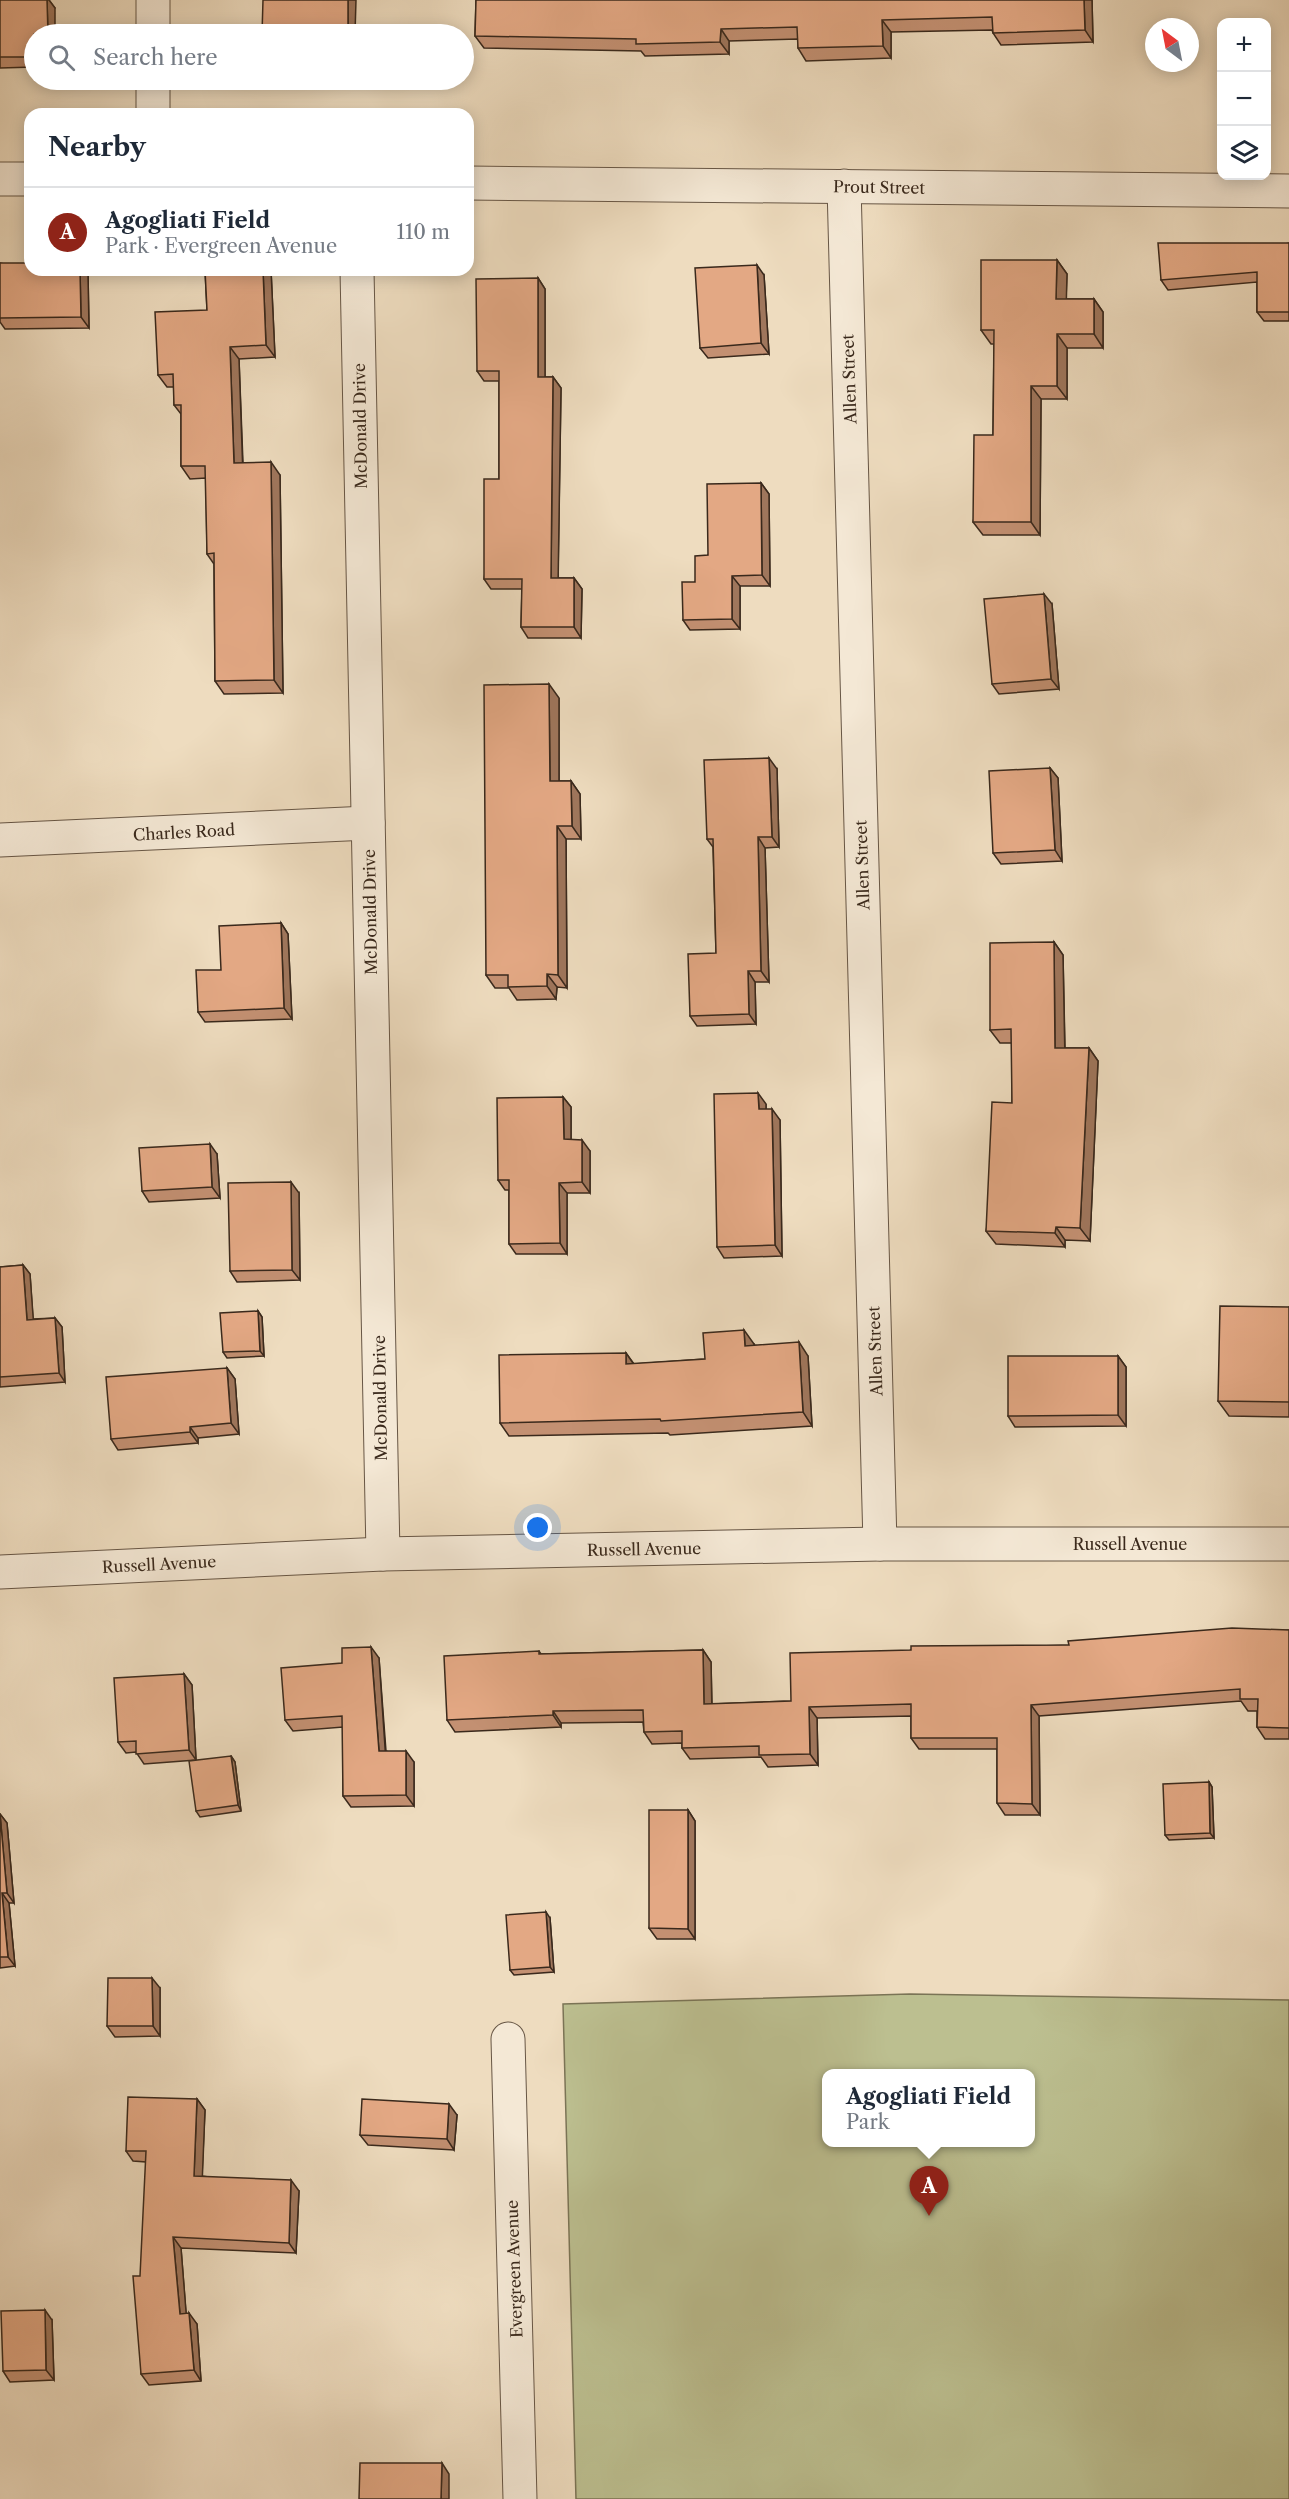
<!DOCTYPE html>
<html lang="en">
<head>
<meta charset="utf-8">
<style>
  :root { --surface:#fff; --page:#f6f6f7; --text:#1f2937; --muted:#747a83; --line:#e0e1e3; --accent:#8f2418 }
  body { margin:0; font-family:"Libre Caslon Text",serif; background:var(--page); color:var(--text) }
  .controls { position:absolute; right:18px; top:18px; display:grid; overflow:hidden; border-radius:12px; box-shadow:0 3px 15px #0003 }
  .controls button { width:54px; height:54px; display:grid; place-items:center; padding:0; border:0; border-bottom:2px solid var(--line); background:var(--surface); color:var(--text); font:30px sans-serif }
  .compass { position:absolute; left:1145px; top:18px; width:54px; height:54px; border-radius:50%; background:var(--surface); box-shadow:0 3px 15px #0003; rotate:328deg }
  .you { position:absolute; left:538px; top:1528px; width:21px; height:21px; margin:-15px; border:4px solid #fff; border-radius:50%; background:#1a73e8; box-shadow:0 0 0 9px #1a73e833 }
  .badge { display:grid; place-items:center; width:39px; height:39px; border-radius:50%; background:var(--accent); color:#fff; font-size:20px; font-weight:700 }
  .pin { position:absolute; translate:-50% -50px; filter:drop-shadow(0 2px 3px #0008) }
  .pin::after { content:''; position:absolute; top:32px; width:21px; height:18px; background:inherit; clip-path:polygon(0 0,100% 0,50% 100%) }
  .popup { position:absolute; left:822px; top:2069px; width:213px; height:78px; box-sizing:border-box; display:grid; place-content:center; border-radius:12px; background:var(--surface); filter:drop-shadow(0 2px 4px #0005); font-size:20px; white-space:nowrap; color:var(--muted) }
  .popup b { font-size:22px; color:var(--text) }
  .popup::after { content:''; position:absolute; left:50%; top:100%; margin-left:-12px; border:12px solid transparent; border-top-color:var(--surface) }
  .list { margin:0; padding:0; list-style:none }
  h2 { display:flex; justify-content:space-between; align-items:center; height:78px; margin:0; padding:0 24px; font-size:26px }
  h2 small { font-size:20px; font-weight:400; color:var(--muted) }
  .list li { display:grid; grid-template-columns:39px 1fr auto; gap:18px; align-items:center; box-sizing:border-box; height:90px; padding:0 24px; border-top:2px solid var(--line) }
  .list b { display:block; font-size:22px; white-space:nowrap }
  .list p { margin:0; font-size:20px; white-space:nowrap; color:var(--muted) }
  .list em { font-size:20px; font-style:normal; color:var(--muted) }
  .icon { flex:none; width:33px; height:33px; fill:none; stroke:currentColor; stroke-width:2; stroke-linecap:round; stroke-linejoin:round }
  .map { position:relative; flex:none; width:1289px; height:2499px; overflow:hidden }
  .search { position:absolute; background:var(--surface); box-shadow:0 3px 15px #0003; left:24px; top:24px; width:450px; height:66px; display:flex; align-items:center; gap:15px; box-sizing:border-box; padding:0 21px; border-radius:33px; color:var(--muted); font-size:22px }
  .panel { position:absolute; background:var(--surface); box-shadow:0 3px 15px #0003; left:24px; top:108px; width:450px; height:168px; border-radius:18px }
  .map>svg:first-child { display:block }
  .green { fill:#bcbf90; stroke:#7b7456; stroke-width:1.5; fill-rule:evenodd }
  .lines { fill:none; stroke-linecap:round; stroke-linejoin:round }
  .minor-casing { stroke:#675645; stroke-width:35 }
  .minor { stroke:#f4e8d5; stroke-width:33 }
  .wall { fill:#c39072; stroke:#3a291c; stroke-width:1.5 }
  .shaded-wall { fill:#9f765c; stroke:#3a291c; stroke-width:1.5 }
  .building { fill:#e3a884; stroke:#3a291c; stroke-width:1.5 }
  .labels { text-anchor:middle; stroke-width:5; stroke-linejoin:round; paint-order:stroke }
  .street-label { font-size:16px; fill:#3a291c; stroke:#f4e8d5 }
</style>
</head>
<body>
<div class="map">
<svg width="1289" height="2499" viewBox="0 0 1289 2499">
  <rect width="100%" height="100%" fill="#eedcbf"/>
  <filter id="stains"><feTurbulence type="fractalNoise" baseFrequency=".00333" numOctaves="4"/><feColorMatrix values="0 0 0 0 .2 0 0 0 0 .09 0 0 0 0 .02 0 0 0 .5 -.17"/></filter>
  <radialGradient id="worn" r=".72"><stop offset=".6" stop-color="#630" stop-opacity="0"/><stop offset="1" stop-color="#630" stop-opacity=".3"/></radialGradient>
  <path class="green" d="M910 1994 1289 2000V2499H576L563 2004ZM827 2074H1031V2142H827Z"/>
  <g class="lines">
    <g class="minor-casing">
      <g id="minor">
        <path d="M153 0V34"/>
        <path d="M153 80V114"/>
        <path d="M0 179H30"/>
        <path d="M468 183 1289 191"/>
        <path d="M844 186 880 1544"/>
        <path d="M357 270 383 1554"/>
        <path d="M0 840 368 823"/>
        <path d="M0 1572 383 1554 880 1544H1289"/>
        <path d="M508 2039 520 2499"/>
      </g>
    </g>
    <use href="#minor" class="minor"/>
  </g>
  <g class="wall">
    <path d="M0 0H49L55 8 34 34V67L0 68Z"/>
    <path d="M476 0H1092L1093 42 1001 45 993 33 992 30 891 32V58L806 61 798 48V39L729 41V54L645 56 641 51 484 48 475 36Z"/>
    <path d="M1289 243V321H1264L1257 312V282L1168 290 1161 280Z"/>
    <path d="M1057 260 1067 274 1066 299H1094L1103 312V348H1067V399H1041L1040 535H983L973 522 993 435 994 344H991L981 330Z"/>
    <path d="M0 263 30 270H86L88 273 89 328 5 329 0 322Z"/>
    <path d="M205 270H271L275 357 239 359 243 463 280 475 283 693 224 694 215 681 214 564 207 554 206 478 190 479 181 466V414L174 405V387H167L158 375 207 310Z"/>
    <path d="M764 275 769 354 708 358 700 348Z"/>
    <path d="M538 278 545 289V377H553L561 388 558 578H574L582 589 581 638H528L521 627 522 589H491L484 579 499 479V381H484L477 371Z"/>
    <path d="M761 483 769 494 770 586H740V629L690 630 683 620 695 582 708 555Z"/>
    <path d="M1052 604 1059 689 999 694 992 684Z"/>
    <path d="M559 698V781H571L580 794 581 839H566L567 988 557 987 556 999 517 1000 509 988H495L486 975Z"/>
    <path d="M1050 768 1058 778 1062 861 1001 864 993 853Z"/>
    <path d="M777 769 779 847 765 848 769 982H755L756 1024 697 1026 690 1016 716 953 713 847 707 839Z"/>
    <path d="M281 923 288 934 292 1019 205 1022 198 1012 221 970Z"/>
    <path d="M1054 942 1063 955 1065 1048H1089L1098 1061 1090 1241 1065 1240V1247L996 1244 986 1231 1012 1103V1043H1000L990 1030Z"/>
    <path d="M563 1097 571 1107V1140L590 1151V1193H567V1254H516L509 1244V1190H505L498 1180Z"/>
    <path d="M766 1104V1109L780 1120 782 1256 724 1258 717 1247Z"/>
    <path d="M217 1154 220 1198 149 1202 142 1191Z"/>
    <path d="M299 1193 300 1280 237 1282 230 1271Z"/>
    <path d="M23 1265 30 1274 33 1319 55 1318 62 1327 65 1382 0 1387V1267Z"/>
    <path d="M1289 1307V1417L1229 1416 1218 1401Z"/>
    <path d="M258 1311 262 1317 264 1356 227 1358 223 1352Z"/>
    <path d="M754 1344V1345L808 1356 812 1426 670 1435 668 1433 509 1436 500 1423 626 1353 634 1364 705 1359Z"/>
    <path d="M1118 1356 1126 1367V1426L1015 1427 1008 1416Z"/>
    <path d="M227 1368 235 1379 239 1434 198 1438V1443L118 1450 111 1439Z"/>
    <path d="M1289 1630V1739H1265L1257 1727V1711H1248L1241 1701 1039 1716 1040 1815H1005L997 1803V1749H919L911 1738V1716L817 1718 818 1765 768 1767 761 1757 690 1759 682 1748V1743L652 1744 644 1732 643 1722 561 1723V1727L455 1732 447 1720 539 1651 541 1654 703 1650 711 1662 712 1704 791 1701 911 1650 1069 1645Z"/>
    <path d="M379 1658 386 1751 414 1762V1806L351 1807 343 1796V1727L293 1731 285 1720 342 1663Z"/>
    <path d="M184 1674 192 1685 196 1760 144 1764 136 1752 126 1753 118 1742Z"/>
    <path d="M231 1756 235 1762 241 1811 200 1817 196 1811Z"/>
    <path d="M1209 1782 1212 1787 1214 1838 1169 1840 1165 1835Z"/>
    <path d="M688 1810 695 1821V1939H657L649 1928Z"/>
    <path d="M0 1814 7 1823 14 1903H9L15 1966 0 1968Z"/>
    <path d="M550 1918 554 1972 514 1975 510 1970Z"/>
    <path d="M160 1988V2036L115 2037 107 2026Z"/>
    <path d="M197 2099 205 2110 202 2176 299 2191 296 2253 181 2248 186 2313 197 2324 201 2381 149 2385 141 2374 146 2162 133 2161 126 2151Z"/>
    <path d="M457 2115 454 2150 368 2145 360 2135Z"/>
    <path d="M52 2320 54 2380 10 2382 3 2371Z"/>
  </g>
  <g class="shaded-wall">
    <path d="M47 0H49L55 8V34H48Z"/>
    <path d="M348 0H356L355 34H348Z"/>
    <path d="M1084 0H1092L1093 42 1085 30Z"/>
    <path d="M882 20 891 32V58L883 46Z"/>
    <path d="M721 29 729 41V54L720 42Z"/>
    <path d="M1057 260 1067 274 1066 313 1056 299Z"/>
    <path d="M757 265 764 275 769 354 761 343Z"/>
    <path d="M80 270H86L88 273 89 328 81 317Z"/>
    <path d="M263 270H271L275 357 266 345Z"/>
    <path d="M538 278 545 289V388L538 377Z"/>
    <path d="M1094 299 1103 312V348L1094 334Z"/>
    <path d="M1057 334 1067 348V399L1057 386Z"/>
    <path d="M230 347 239 359 243 476 234 463Z"/>
    <path d="M553 377 561 388 558 589 551 578Z"/>
    <path d="M1031 386 1041 399 1040 535 1031 522Z"/>
    <path d="M271 462 280 475 283 693 274 680Z"/>
    <path d="M761 483 769 494 770 586 762 575Z"/>
    <path d="M732 576 740 586V629L732 619Z"/>
    <path d="M574 578 582 589 581 638 574 627Z"/>
    <path d="M1044 594 1052 604 1059 689 1051 679Z"/>
    <path d="M549 684 559 698V795L550 781Z"/>
    <path d="M769 758 777 769 779 847 772 837Z"/>
    <path d="M1050 768 1058 778 1062 861 1055 850Z"/>
    <path d="M571 781 580 794 581 839 572 826Z"/>
    <path d="M557 826 566 839 567 988 558 975Z"/>
    <path d="M758 837 765 848 769 982 761 971Z"/>
    <path d="M281 923 288 934 292 1019 284 1008Z"/>
    <path d="M1054 942 1063 955 1065 1061 1055 1048Z"/>
    <path d="M748 971 755 982 756 1024 749 1014Z"/>
    <path d="M547 974 557 987 556 999 547 986Z"/>
    <path d="M1089 1048 1098 1061 1090 1241 1080 1228Z"/>
    <path d="M758 1093 766 1104V1120L759 1109Z"/>
    <path d="M563 1097 571 1107V1150L564 1139Z"/>
    <path d="M772 1109 780 1120 782 1256 775 1245Z"/>
    <path d="M582 1140 590 1151V1193L582 1182Z"/>
    <path d="M210 1144 217 1154 220 1198 212 1187Z"/>
    <path d="M291 1182 299 1193 300 1280 292 1270Z"/>
    <path d="M559 1183 567 1193V1254L560 1243Z"/>
    <path d="M1056 1227 1065 1240V1247L1055 1233Z"/>
    <path d="M23 1265 30 1274 34 1329 27 1320Z"/>
    <path d="M258 1311 262 1317 264 1356 260 1351Z"/>
    <path d="M55 1318 62 1327 65 1382 59 1373Z"/>
    <path d="M744 1330 754 1344V1359L745 1346Z"/>
    <path d="M799 1342 808 1356 812 1426 803 1412Z"/>
    <path d="M626 1353 635 1366 626 1364Z"/>
    <path d="M1118 1356 1126 1367V1426L1118 1415Z"/>
    <path d="M227 1368 235 1379 239 1434 231 1423Z"/>
    <path d="M190 1427 198 1438V1443L190 1432Z"/>
    <path d="M371 1647 379 1658 386 1762 379 1751Z"/>
    <path d="M703 1650 711 1662 712 1716 704 1704Z"/>
    <path d="M184 1674 192 1685 196 1760 189 1750Z"/>
    <path d="M1031 1705 1039 1716 1040 1815 1032 1804Z"/>
    <path d="M809 1707 817 1718 818 1765 810 1754Z"/>
    <path d="M553 1711 561 1723V1727L553 1715Z"/>
    <path d="M406 1751 414 1762V1806L406 1795Z"/>
    <path d="M231 1756 235 1762 241 1811 238 1805Z"/>
    <path d="M1209 1782 1212 1787 1214 1838 1210 1833Z"/>
    <path d="M688 1810 695 1821V1939L688 1929Z"/>
    <path d="M0 1814 7 1823 14 1903 7 1893Z"/>
    <path d="M2 1893 9 1903 15 1966 8 1957Z"/>
    <path d="M546 1912 550 1918 554 1972 550 1967Z"/>
    <path d="M152 1978 160 1988V2036L153 2026Z"/>
    <path d="M197 2099 205 2110 202 2186 194 2176Z"/>
    <path d="M449 2104 457 2115 454 2150 447 2139Z"/>
    <path d="M291 2180 299 2191 296 2253 289 2243Z"/>
    <path d="M173 2237 181 2248 187 2324 180 2314Z"/>
    <path d="M45 2310 52 2320 54 2380 46 2370Z"/>
    <path d="M189 2313 197 2324 201 2381 194 2370Z"/>
    <path d="M442 2463 449 2474V2499H441Z"/>
  </g>
  <g class="building">
    <path d="M0 0H47L48 34H34V57H0Z"/>
    <path d="M263 0H348V34H262Z"/>
    <path d="M476 0H1084L1085 30 993 33 992 17 882 20 883 46 798 48 797 27 721 29 720 42 636 44V39L475 36Z"/>
    <path d="M1158 243H1289V312H1257V272L1161 280Z"/>
    <path d="M981 260H1057L1056 299H1094V334H1057V386H1031V522H973L974 435H993L994 330H981Z"/>
    <path d="M0 263H30V270H80L81 317 0 318Z"/>
    <path d="M757 265 761 343 700 348 695 268Z"/>
    <path d="M205 270H263L266 345 230 347 234 463 271 462 274 680 215 681 214 553 207 554 205 466H181V405H174L173 374 158 375 155 312 207 310Z"/>
    <path d="M538 278V377H553L551 578H574V627H521L522 579H484V479H499V371H477L476 279Z"/>
    <path d="M761 483 762 575 732 576V619L683 620 682 582H695V556L708 555 707 484Z"/>
    <path d="M1044 594 1051 679 992 684 984 599Z"/>
    <path d="M549 684 550 781H571L572 826H557L558 975 547 974V986L508 987V975H486L484 685Z"/>
    <path d="M769 758 772 837H758L761 971H748L749 1014 690 1016 688 954 716 953 713 839H707L704 760Z"/>
    <path d="M1050 768 1055 850 993 853 989 771Z"/>
    <path d="M281 923 284 1008 198 1012 196 970H221L219 926Z"/>
    <path d="M1054 942 1055 1048H1089L1080 1228 1056 1227 1055 1233 986 1231 992 1102 1012 1103 1011 1029 990 1030V943Z"/>
    <path d="M758 1093 759 1109H772L775 1245 717 1247 714 1094Z"/>
    <path d="M563 1097 564 1139 582 1140V1182L559 1183 560 1243 509 1244V1180H498L497 1098Z"/>
    <path d="M210 1144 212 1187 142 1191 139 1148Z"/>
    <path d="M291 1182 292 1270 230 1271 228 1183Z"/>
    <path d="M23 1265 27 1320 55 1318 59 1373 0 1377V1267Z"/>
    <path d="M1220 1306 1289 1307V1402L1218 1401Z"/>
    <path d="M258 1311 260 1351 223 1352 220 1313Z"/>
    <path d="M744 1330 745 1346 799 1342 803 1412 661 1421 660 1419 500 1423 499 1355 626 1353V1364L705 1359 703 1333Z"/>
    <path d="M1008 1356H1118V1415L1008 1416Z"/>
    <path d="M227 1368 231 1423 190 1427V1432L111 1439 106 1377Z"/>
    <path d="M1232 1628 1289 1630V1728L1257 1727 1258 1699H1240V1689L1031 1705 1032 1804 997 1803V1738H911V1704L809 1707 810 1754 759 1755V1746L682 1748V1731L644 1732 643 1710 553 1711V1715L447 1720 444 1656 539 1651V1654L703 1650 704 1704 791 1701 790 1653 911 1650V1646L1069 1645 1068 1641Z"/>
    <path d="M371 1647 379 1751H406V1795L343 1796 342 1716 285 1720 281 1668 342 1663V1648Z"/>
    <path d="M184 1674 189 1750 136 1754V1741L118 1742 114 1678Z"/>
    <path d="M231 1756 238 1805 196 1811 189 1761Z"/>
    <path d="M1209 1782 1210 1833 1165 1835 1163 1784Z"/>
    <path d="M649 1810H688V1929L649 1928Z"/>
    <path d="M0 1814 7 1893H2L8 1957H0Z"/>
    <path d="M546 1912 550 1967 510 1970 506 1915Z"/>
    <path d="M108 1978H152L153 2026H107Z"/>
    <path d="M128 2097 197 2099 194 2176 291 2180 289 2243 173 2237 180 2314 189 2313 194 2370 141 2374 133 2276H140L146 2151H126Z"/>
    <path d="M362 2099 449 2104 447 2139 360 2135Z"/>
    <path d="M45 2310 46 2370 3 2371 1 2311Z"/>
    <path d="M360 2463H442L441 2499H359Z"/>
  </g>
  <g class="labels">
    <g class="street-label">
      <text transform="translate(879 187) rotate(1)" y="6">Prout Street</text>
      <text transform="translate(849 379) rotate(-92)" y="6">Allen Street</text>
      <text transform="translate(360 426) rotate(-91)" y="6">McDonald Drive</text>
      <text transform="translate(184 832) rotate(-3)" y="6">Charles Road</text>
      <text transform="translate(862 865) rotate(-92)" y="6">Allen Street</text>
      <text transform="translate(370 912) rotate(-91)" y="6">McDonald Drive</text>
      <text transform="translate(875 1351) rotate(-92)" y="6">Allen Street</text>
      <text transform="translate(380 1398) rotate(-91)" y="6">McDonald Drive</text>
      <text x="1130" y="1550">Russell Avenue</text>
      <text transform="translate(644 1549) rotate(-1)" y="6">Russell Avenue</text>
      <text transform="translate(159 1564) rotate(-3)" y="6">Russell Avenue</text>
      <text transform="translate(514 2269) rotate(-92)" y="6">Evergreen Avenue</text>
    </g>
  </g>
  <rect width="100%" height="100%" filter="url(#stains)"/>
  <rect width="100%" height="100%" fill="url(#worn)"/>
</svg>
<div class="controls">
<button>+</button>
<button>−</button>
<button><svg class="icon" aria-label="layers" viewBox="0 0 24 24"><path d="M12 4l9 5-9 5-9-5zM3 14l9 5 9-5"/></svg></button>
</div>
<svg class="compass" viewBox="-18 -18 36 36"><path d="M0-13l5 13h-10z" fill="#e53935"/><path d="M0 13l5-13h-10z" fill="#747a83"/></svg>
<div class="you"></div>
<div class="pin badge" style="left:929px;top:2216px">A</div>
<div class="popup"><b>Agogliati Field</b>Park</div>
<div class="search"><svg class="icon" aria-label="search" viewBox="0 0 24 24"><circle cx="10" cy="10" r="6"/><path d="M15 15l6 6"/></svg>Search here</div>
<section class="panel">
<h2>Nearby<small></small></h2>
<ul class="list">
<li><span class="badge">A</span><div><b>Agogliati Field</b><p>Park · Evergreen Avenue</p></div><em>110 m</em></li>
</ul>
</section>
</div>
</body>
</html>
